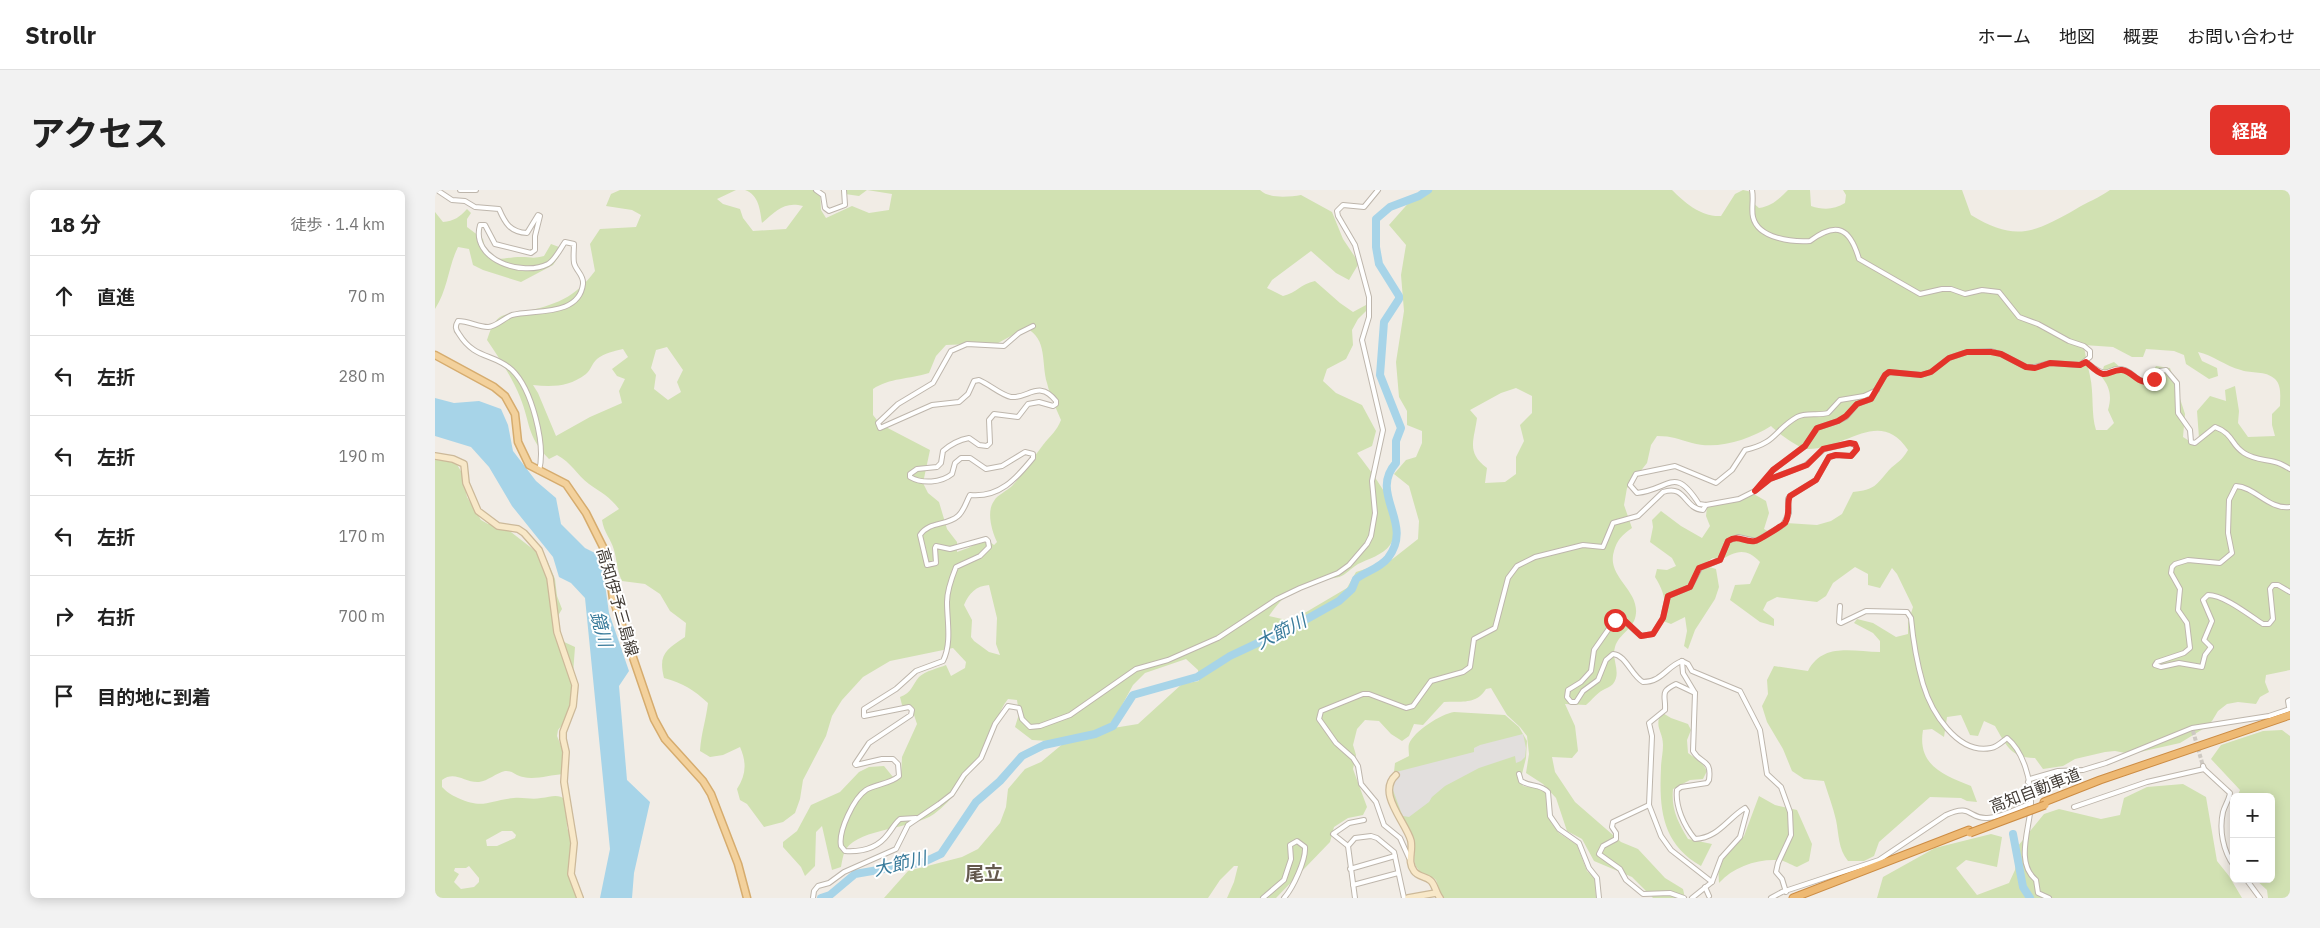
<!DOCTYPE html>
<html lang="ja">
<head>
<meta charset="utf-8">
<style>
  :root { --surface:#fff; --page:#f2f2f2; --text:#222; --muted:#767676; --line:#e0e0e0; --accent:#e3332a }
  body { margin:0; font-family:"IBM Plex Sans","Noto Sans JP",sans-serif; background:var(--page); color:var(--text) }
  .controls { position:absolute; right:15px; bottom:15px; display:grid; overflow:hidden; border-radius:8px; box-shadow:0 2px 12px #0003 }
  .controls button { width:45px; height:45px; display:grid; place-items:center; padding:0; border:0; border-bottom:1px solid var(--line); background:var(--surface); color:var(--text); font:25px sans-serif }
  .stop { position:absolute; width:15px; height:15px; margin:-11px; border:4px solid #e3332a; border-radius:50%; background:#fff }
  .stop.end { background:#e3332a; border-color:#fff; box-shadow:0 1px 5px #0008 }
  .list { margin:0; padding:0; list-style:none }
  h2 { display:flex; justify-content:space-between; align-items:center; height:65px; margin:0; padding:0 20px; font-size:21px }
  h2 small { font-size:16px; font-weight:400; color:var(--muted) }
  .list li { display:grid; grid-template-columns:32px 1fr auto; gap:15px; align-items:center; box-sizing:border-box; height:80px; padding:0 20px; border-top:1px solid var(--line) }
  .list b { display:block; font-size:19px; white-space:nowrap }
  .list em { font-size:16px; font-style:normal; color:var(--muted) }
  .icon { flex:none; width:28px; height:28px; fill:none; stroke:currentColor; stroke-width:2; stroke-linecap:round; stroke-linejoin:round }
  .map { position:relative; flex:none; width:1855px; height:708px; overflow:hidden; border-radius:8px }
  header { display:flex; align-items:center; gap:30px; box-sizing:border-box; height:70px; padding:0 25px; background:var(--surface); border-bottom:1px solid var(--line) }
  header strong { font-size:24px }
  nav { display:flex; gap:28px; margin-inline-start:auto; font-size:18px }
  .intro { display:flex; align-items:center; justify-content:space-between; box-sizing:border-box; height:120px; padding:0 30px }
  h1 { margin:0; font-size:35px }
  .button { padding:12px 22px; border-radius:8px; background:var(--accent); color:#fff; font-size:18px; font-weight:700 }
  main { display:flex; gap:30px; padding:0 30px }
  aside { flex:1; background:var(--surface); border-radius:8px; box-shadow:0 2px 12px #0003 }
  .map>svg:first-child { display:block }
  .green { fill:#d1e1b2; fill-rule:evenodd }
  .parking { fill:#e2dfdd }
  .water { fill:#a7d4e8 }
  .lines { fill:none; stroke-linecap:round; stroke-linejoin:round }
  .river { stroke:#a7d4e8; stroke-width:8 }
  .street-tunnel { stroke:#cec9c2; stroke-width:4; stroke-dasharray:4 2; stroke-linecap:butt }
  .street-casing { stroke:#beb6ac; stroke-width:6 }
  .secondary-casing { stroke:#ccb999; stroke-width:8 }
  .primary-casing { stroke:#d6ac6e; stroke-width:9 }
  .highway-casing { stroke:#cc8c44; stroke-width:9 }
  .street { stroke:#fff; stroke-width:4 }
  .secondary { stroke:#f8e8c8; stroke-width:5.5 }
  .primary { stroke:#f3d19c; stroke-width:6 }
  .highway { stroke:#eeb973; stroke-width:7 }
  .highway-bridge-casing { stroke:#cc8c44; stroke-width:9; stroke-linecap:butt }
  .highway-bridge { stroke:#eeb973; stroke-width:7 }
  .route { stroke:#e3332a; stroke-width:6 }
  .labels { text-anchor:middle; stroke-width:4; stroke-linejoin:round; paint-order:stroke }
  .street-label { font-size:16px; fill:#423c36; stroke:#fff }
  .water-label { font-size:18px; font-style:italic; fill:#397b9b; stroke:#fff }
  .quarter-label { font-size:19px; font-weight:bold; fill:#64594e; stroke:#fff }
</style>
</head>
<body>
<header>
<strong>Strollr</strong>
<nav><a>ホーム</a><a>地図</a><a>概要</a><a>お問い合わせ</a></nav>
</header>
<div class="intro"><h1>アクセス</h1><a class="button">経路</a></div>
<main>
<aside>
<h2>18 分<small>徒歩 · 1.4 km</small></h2>
<ul class="list">
<li><svg class="icon" aria-label="ahead" viewBox="0 0 24 24"><path d="M12 20V5M6 11l6-6 6 6"/></svg><div><b>直進</b></div><em>70 m</em></li>
<li><svg class="icon" aria-label="left" viewBox="0 0 24 24"><path d="M17 20v-9H6M10 6l-5 5 5 5"/></svg><div><b>左折</b></div><em>280 m</em></li>
<li><svg class="icon" aria-label="left" viewBox="0 0 24 24"><path d="M17 20v-9H6M10 6l-5 5 5 5"/></svg><div><b>左折</b></div><em>190 m</em></li>
<li><svg class="icon" aria-label="left" viewBox="0 0 24 24"><path d="M17 20v-9H6M10 6l-5 5 5 5"/></svg><div><b>左折</b></div><em>170 m</em></li>
<li><svg class="icon" aria-label="right" viewBox="0 0 24 24"><path d="M7 20v-9h11M14 6l5 5-5 5"/></svg><div><b>右折</b></div><em>700 m</em></li>
<li><svg class="icon" aria-label="arrive" viewBox="0 0 24 24"><path d="M6 21V4h12l-3 4 3 4H6"/></svg><div><b>目的地に到着</b></div></li>
</ul>
</aside>
<div class="map">
<svg width="1855" height="708" viewBox="0 0 1855 708">
  <rect width="100%" height="100%" fill="#f1ece5"/>
  <g class="green">
    <path d="M185 0H301L282 9 288 14 305 19 308 28 318 41 351 39 368 16C349 11 341 21 327 33 325 20 324 5 310 0H385L386 20 391 28 417 16 434 23 454 20 457 4 432 0 424 6 410 4 409 0H825C834 9 854 7 866 5L897 22 908 49 924 73 914 90 901 83 876 61 837 90 832 98 848 106C862 103 865 94 880 91L905 113 918 122 931 115 933 119 923 129 917 140 918 155 911 169 892 179 888 191 901 203 927 215 941 241 937 256 922 263C938 285 974 326 955 355 948 365 933 369 923 374 916 378 911 385 904 387 898 389 891 388 885 389 861 394 847 407 834 426L856 431 912 398 921 382 955 371 983 349 984 331 974 296 959 284 971 270 981 267 987 253V241L972 235V221L964 207 961 172 969 121 966 85 971 55 954 35 977 9 995 0H1237C1250 13 1266 27 1286 26L1300 4 1308 0 1317 2V12L1324 18C1337 16 1344 9 1353 0H1375L1376 16C1388 20 1399 20 1410 13L1411 5 1408 0H1527L1536 25C1580 52 1599 43 1641 19 1652 12 1664 8 1675 0H1855V480L1831 485 1830 492 1834 502 1825 507 1821 514 1803 512 1792 514 1783 521 1777 531 1768 539 1745 553 1696 564 1680 561 1670 562 1640 569 1628 576 1608 579 1600 568C1576 568 1571 555 1560 536L1549 531 1543 546 1535 545 1526 525 1512 527 1509 547 1497 539 1488 540C1482 575 1508 585 1536 596L1542 612 1532 611 1526 608 1495 607 1444 652 1439 666 1429 671H1413C1403 659 1404 644 1401 630 1398 617 1393 604 1389 591L1369 589 1357 581 1348 559 1332 532 1327 516 1333 504 1332 490 1339 476 1373 481C1388 452 1418 462 1445 462V451L1438 443 1419 433 1422 429 1438 433 1461 447 1473 444V433L1478 417 1462 384 1457 378 1445 398 1433 395V384L1420 377 1398 393 1391 406 1382 412 1342 407 1332 412 1328 420 1339 429V436L1325 432 1295 410 1300 395 1315 394 1325 372C1311 357 1300 361 1285 371L1278 368 1267 375 1281 379 1284 397 1280 409 1260 440 1253 459 1249 456 1252 441 1250 427 1236 434 1228 431C1233 416 1229 401 1220 387L1222 379 1232 380 1241 376 1237 368 1215 352 1218 337 1217 330 1226 321 1246 336 1267 348 1275 336 1271 326 1272 317 1317 303 1331 311 1334 323 1329 339 1336 343 1351 333 1382 335 1396 331 1407 324 1418 302C1440 300 1441 295 1454 280 1462 272 1466 272 1473 260 1444 217 1411 260 1372 259 1363 258 1343 243 1336 236 1314 250 1282 260 1257 253 1242 249 1238 246 1222 246L1216 255 1212 273 1192 298 1189 315 1197 338C1187 345 1182 350 1179 361 1171 386 1203 399 1201 423 1200 439 1184 443 1180 457 1176 470 1187 482 1178 494 1175 497 1171 498 1168 500 1162 503 1157 510 1151 515L1130 514 1140 536 1143 561 1137 568 1117 567 1120 582 1140 612 1186 652 1203 659 1230 688 1248 699 1250 708H1218L1197 687 1159 671 1147 649 1132 641 1121 608 1108 594 1091 583 1094 564 1092 546 1085 537 1072 525 1056 498 1051 499C1041 515 1026 511 1009 512L988 535 979 534 974 546 967 551 956 544 944 531 930 530 922 539 918 555 921 565 918 579 932 617 928 625 913 628 899 637 895 652 841 708H792L799 692 803 676H799L785 690 773 708H449L473 681 527 667 543 659 565 633 571 617 573 599 590 579 606 572 630 552 597 550 580 537 584 524 582 510 573 509C563 521 561 537 554 551 552 557 547 562 544 567 530 589 520 609 499 624 477 639 426 638 411 659 408 664 407 672 406 677L397 680 387 636 381 642 380 676 370 686 366 677 348 657V652L362 641 376 615 405 602 424 582 434 577 449 576 458 587 466 586 467 567 482 534 478 522 467 515 465 507C477 503 477 495 484 487 490 481 504 478 511 475L516 486 530 478 531 472 518 458 455 471 428 487 407 510 397 526 391 546 368 590 365 609 360 623 348 632 329 637 312 614 305 610 302 599C311 585 312 573 305 557L288 565 275 567 265 561C266 544 271 530 273 513 259 500 248 493 229 488 223 464 231 460 250 447L251 433 235 421 225 404 210 394 187 391C182 381 182 371 179 360 176 349 169 343 167 330L184 319C174 306 167 303 154 294 142 285 136 272 122 265L114 269C91 245 96 234 85 207 77 187 64 168 52 150 55 141 58 132 65 127 70 123 82 124 88 122 120 115 140 108 160 81L155 54 165 39 201 37 206 25 197 20 171 16 176 4ZM591 138C613 149 606 173 612 193 615 206 621 218 626 230 622 241 615 246 608 255 597 269 589 283 577 296 572 301 562 305 559 311 551 322 557 341 562 352L559 355 551 349 533 358 522 362V352L512 339 504 312 493 303 488 293 495 260 445 234 438 225V199C454 188 475 189 494 183L501 166 511 155 563 153ZM1649 155 1678 157 1697 167H1708L1711 159 1739 161 1749 165 1751 174 1774 189 1783 186 1782 178 1767 171 1763 162C1778 165 1790 176 1806 180 1817 184 1830 180 1840 189 1847 196 1845 207 1845 216L1837 224V235L1840 246 1813 247 1803 233 1804 221 1800 196 1790 200 1791 211 1775 206 1762 221 1764 248 1756 252 1748 247 1750 224 1735 178 1721 176 1714 187 1699 189 1679 172 1669 176 1666 186C1675 197 1677 206 1673 220L1679 233 1672 240H1661C1656 225 1659 203 1655 186 1653 176 1650 166 1649 155ZM232 157 248 180 242 192 246 202 233 210 219 199 221 185 216 178 221 160ZM188 159 193 167 177 179 182 186 190 189 184 201 187 213 155 227 121 246 103 203 98 195C117 197 134 197 151 184 156 180 157 173 162 169 169 163 180 161 188 159ZM1081 198 1097 206V223L1085 235 1089 251 1081 267V284L1070 292 1050 293 1052 278C1031 262 1039 251 1042 228L1035 220 1066 203ZM554 395 562 428 561 454 565 465 554 462 539 451 536 447 537 430 529 415C534 403 541 396 554 395ZM751 469 763 480 764 491 747 494 703 534 666 540 679 530 698 495 710 483Z"/>
    <path d="M32 19 36 23 32 29V37L48 49C53 77 65 67 86 67 96 67 98 69 109 66L116 54 124 57V66L118 75 86 92 48 80 38 75 34 59 23 57C13 77 13 99 0 119V22L8 32C19 31 25 27 32 19Z"/>
    <path d="M0 270 20 271 27 283 32 307 46 330 53 334 67 335 112 370 120 389 122 406 127 419 120 431 127 451 140 457 138 484 141 498 132 529 123 540 122 546 130 566 128 584C115 585 100 590 88 587 81 586 77 580 70 581 61 583 53 591 44 592 30 593 20 580 7 590V597C12 602 16 605 23 608 49 620 54 610 79 608 88 607 97 610 106 608 117 607 122 603 131 610L132 638 140 657 136 682 149 708H0ZM67 641H77L81 645 80 648 62 656H52L51 650ZM34 676 44 688V692L39 697 26 699 19 692 24 684 19 681 20 678H31Z"/>
    <path d="M1019 522 1070 525 1084 537 1092 551 1091 568 1087 584H1083L1088 596 1104 598 1110 602 1112 610V623L1117 634 1124 643 1142 655 1152 681 1160 688 1161 708H1007L1001 690C995 684 987 686 982 678 976 670 982 661 979 652 973 632 947 608 962 588L959 582 960 573 974 566C974 563 973 557 974 554 979 541 1006 524 1019 522Z"/>
    <path d="M1226 522 1236 528 1253 534 1256 540 1252 550 1253 563 1267 573 1272 581 1268 589 1255 590 1238 599C1236 619 1243 632 1253 649L1277 654 1266 676C1227 654 1224 619 1226 578 1226 571 1228 563 1228 555 1228 540 1219 539 1226 522Z"/>
    <path d="M1847 540 1855 546V708H1833L1832 700 1820 689H1836V607H1802L1805 600 1776 569 1786 555 1828 541Z"/>
    <path d="M1748 594 1771 607 1782 671 1794 686 1807 708H1442L1448 687 1500 658 1556 644 1567 647 1562 677 1531 670 1521 678 1542 705 1574 693 1580 680 1583 656 1609 624 1624 619 1666 629 1685 625 1689 608 1712 597Z"/>
    <path d="M1324 606 1340 615 1362 620 1377 654 1374 671 1362 677C1356 675 1349 670 1343 670 1321 669 1298 677 1284 693L1283 675 1309 646Z"/>
  </g>
  <path class="parking" d="M1088 544 1091 558 1090 567 1086 571 1081 573 1080 566 1044 578 1010 596 997 607 994 612 974 627 968 626 966 622 958 600 959 591 962 588 961 582 1039 562V558L1045 555Z"/>
  <path class="water" d="M0 208 19 213 44 211 66 219 73 235 78 261 101 291 121 308 126 334 150 358 166 366 174 423 194 481 184 496 192 590 215 612 199 683 197 708H165L175 659 150 408 136 393 124 387 118 367 77 316 54 277 36 257 0 246Z"/>
  <g class="lines">
    <g class="river">
      <path d="M1578 644 1588 697 1595 708"/>
      <path d="M386 708 395 705 420 684 489 672 506 664 541 612 565 591 587 566 609 555 660 544 678 536 698 505 762 487 795 466 863 434 904 411 917 399 921 389C931 381 944 379 953 368 980 333 933 304 961 273V251L966 238 945 185 949 132 964 109V106L944 74 941 57V29L955 17 984 6 993 0"/>
    </g>
    <path class="street-tunnel" d="M1758 541 1768 576"/>
    <g class="street-casing">
      <g id="street">
        <path d="M2 0 17 10 30 11 40 17 64 19C70 33 75 42 92 43L103 25 105 26 100 46V60L96 63 60 54 50 35H45C35 70 88 87 113 74 120 70 125 59 130 52L139 54C139 60 138 67 139 73 141 81 149 85 148 94 144 127 99 119 77 125 69 128 61 137 53 137 43 137 34 131 23 131 20 136 20 139 24 144 40 170 59 163 77 180 97 199 111 255 104 281"/>
        <path d="M25 0H41"/>
        <path d="M381 0 388 5 390 18 394 21 410 15 409 0"/>
        <path d="M1317 0C1319 9 1316 19 1318 27 1323 49 1358 52 1375 51 1402 31 1415 38 1424 69L1485 104 1507 99H1516L1530 104 1547 100 1564 102 1584 127 1603 134 1634 151 1649 156 1655 161V167L1645 175 1615 173 1600 177H1591L1566 164 1556 161 1532 162 1514 168 1496 182 1486 185 1454 182 1450 185 1436 209 1422 214 1411 227 1403 231 1382 238 1370 256 1338 280 1322 299"/>
        <path d="M1651 172C1678 194 1671 174 1690 180 1699 184 1702 192 1714 192L1725 181 1731 180 1742 193 1743 223 1755 240 1756 252 1760 253 1780 237C1799 244 1795 254 1809 263 1820 270 1829 269 1840 272 1845 273 1850 276 1855 279"/>
        <path d="M1855 317C1834 320 1820 297 1801 296L1794 310 1793 343 1797 363 1785 373 1753 370 1740 374 1737 377 1736 383 1745 399 1743 420 1752 433 1755 458 1749 463 1722 472 1720 475 1726 477 1744 473 1767 477 1770 465 1776 457 1769 450 1777 431 1768 410 1773 405C1789 405 1814 425 1828 434H1834L1838 429 1835 399 1838 395H1843L1855 402"/>
        <path d="M1405 416 1404 432 1406 433 1431 421 1472 422 1476 428C1478 450 1482 473 1488 494 1496 521 1522 565 1556 558 1562 557 1567 552 1572 548 1589 562 1596 591 1596 612 1596 636 1579 672 1601 690L1603 703 1614 708"/>
        <path d="M1247 471C1232 476 1227 492 1208 492 1196 485 1191 465 1178 464L1171 470 1163 490 1148 501 1141 512H1136L1132 507 1133 500 1146 492 1156 481 1159 460 1180 430 1187 429 1206 446 1218 444 1228 428 1233 406 1255 397 1265 378 1285 370 1293 351 1303 347 1321 351 1348 335 1354 323 1353 309 1355 306 1381 290 1394 267 1401 265 1416 266 1422 259 1420 255 1415 253 1389 259 1371 275 1335 289 1320 301 1304 309 1271 315 1264 314C1239 275 1236 299 1202 303L1195 295 1201 284 1240 276 1281 293 1297 280 1310 260C1342 253 1339 240 1362 227 1371 222 1384 226 1393 223L1405 210 1429 206 1442 200"/>
        <path d="M1247 471 1248 483 1260 503 1258 561C1266 575 1277 568 1274 590L1272 593 1246 597 1242 600C1240 616 1249 636 1260 649 1283 648 1292 629 1310 618L1312 621 1305 647 1286 668 1277 692 1257 708"/>
        <path d="M1247 471 1253 474 1257 481 1305 501 1325 540 1332 584 1346 597 1355 622 1356 645 1343 673 1341 682 1347 689 1351 702"/>
        <path d="M1260 503 1241 494C1224 502 1231 505 1230 520L1214 533 1217 546 1214 615 1226 646 1236 660 1277 692"/>
        <path d="M1854 517 1853 511 1855 510"/>
        <path d="M1768 576 1769 579 1795 603C1794 610 1790 615 1788 622 1784 640 1788 661 1799 676"/>
        <path d="M1084 584 1086 591C1095 597 1106 594 1113 602L1115 626 1124 639 1144 653 1154 678 1162 688 1164 708"/>
        <path d="M1593 592 1595 589 1623 581 1648 580 1671 573 1757 538 1834 526 1855 519"/>
        <path d="M1214 615 1178 632 1177 637 1181 643V649L1168 656 1164 664 1185 679 1191 690 1208 704 1235 703 1249 708"/>
        <path d="M1639 617 1712 592 1769 579"/>
        <path d="M481 628 465 629C460 633 457 639 453 644 443 658 426 662 410 661L406 656C403 641 419 608 431 600 441 594 455 594 464 586L463 574 458 569H447L421 575 420 574 434 553 476 525 477 520 474 517 429 526V519L461 499 481 481 508 471C517 453 512 431 512 412 512 400 517 387 521 377L545 366 554 357 553 351 551 349 515 359 501 356 500 358 501 373 492 375 485 345C494 331 512 336 523 326 529 321 531 312 535 305 564 308 581 289 598 268V264L590 262 567 276 551 279 535 268H526L520 273 517 284C506 293 487 294 475 287V284L482 279 502 277 506 273 508 261C516 254 523 250 534 248L544 255 552 256 555 253 554 230 559 224 583 227 593 214 604 212 618 216 621 214V211C604 189 593 209 576 207 566 205 554 194 544 190L539 191 533 204 524 212 497 215 445 238 443 233 463 214 498 193 516 161 532 154 569 156 584 143 598 136"/>
        <path d="M913 656 898 644 914 633 929 630"/>
        <path d="M974 668 965 648 949 635 941 612 926 594 923 576 918 568 901 553 884 529 886 521 928 504H934L971 518 978 516 996 491 1028 482 1035 477 1039 449 1060 438 1073 388 1082 376 1100 367 1148 355 1168 357 1178 333 1203 326 1228 302C1251 294 1249 319 1268 320L1271 315"/>
        <path d="M915 679 960 666"/>
        <path d="M1811 689 1825 708"/>
        <path d="M918 695 963 683"/>
        <path d="M1270 697 1274 706"/>
        <path d="M378 708 379 701 383 696 394 693 409 682 461 659 473 635 504 614 517 604 529 585 546 568 560 534 573 516 584 518 587 529 595 537 605 536 635 525 701 479 733 470 783 448 842 409 865 398 903 383 914 375 932 354 936 346 940 323 937 291 948 240 927 150 934 127V107L920 55 903 26 902 21 908 15 929 17 943 0"/>
        <path d="M828 708 849 690 856 669 855 655 862 651 870 657C871 670 858 698 849 708"/>
        <path d="M920 708 913 656 920 648 936 646 942 648 959 662 969 708"/>
        <path d="M1336 708 1347 702 1444 670 1511 625C1537 613 1533 629 1552 628 1566 628 1583 618 1596 613"/>
      </g>
    </g>
    <g class="secondary-casing">
      <g id="secondary">
        <path d="M0 266 18 269 29 274 31 293 43 321 63 336 83 339 89 343 104 360 115 388 122 442 140 495 138 516 128 542V549L131 562 129 592 139 653 136 684 145 708"/>
        <path d="M961 585C941 603 971 632 976 651 978 663 972 671 979 681 983 687 991 686 996 691 1000 695 1001 703 1005 708"/>
        <path d="M973 708 1001 703"/>
      </g>
    </g>
    <g class="primary-casing">
      <path id="primary" d="M0 165 59 197 70 206 80 224 83 252 94 275 131 294 151 323 172 365 178 409 219 529 230 549 268 591 276 604 303 674 312 708"/>
    </g>
    <g class="highway-casing">
      <g id="highway">
        <path d="M1609 612 1665 590 1855 525"/>
        <path d="M1358 708 1534 640"/>
      </g>
    </g>
    <use href="#street" class="street"/>
    <use href="#secondary" class="secondary"/>
    <use href="#primary" class="primary"/>
    <use href="#highway" class="highway"/>
    <g class="highway-bridge-casing">
      <path id="highway-bridge" d="M1535 643 1610 615"/>
    </g>
    <use href="#highway-bridge" class="highway-bridge"/>
  </g>
  <g class="lines">
    <path class="route" d="M1180 430 1184 428 1189 430 1206 446 1218 444 1228 428 1233 406 1255 397 1264 378 1285 370 1293 351C1304 344 1309 353 1320 351 1323 351 1348 335 1350 333 1356 324 1351 314 1355 306L1381 290 1394 267 1401 265 1416 266 1422 259 1420 254 1415 253 1388 259 1372 275 1335 289 1320 301 1338 280 1370 256 1382 238 1403 231 1411 226 1422 214 1436 209 1450 185 1454 182 1486 185 1496 182 1514 168 1532 162H1556L1566 164 1591 177 1600 178 1615 173 1645 175 1651 172C1656 176 1662 183 1668 184 1674 185 1679 179 1687 180 1700 182 1704 198 1719 189"/>
  </g>
  <g class="labels">
    <g class="street-label">
      <text transform="translate(183 412) rotate(74)" y="6">高知伊予三島線</text>
      <text transform="translate(1600 600) rotate(-21)" y="6">高知自動車道</text>
    </g>
    <g class="water-label">
      <text transform="translate(166 439) rotate(75)" y="6">鏡川</text>
      <text transform="translate(846 442) rotate(-27)" y="6">大節川</text>
      <text transform="translate(465 674) rotate(-13)" y="6">大節川</text>
    </g>
    <g class="quarter-label">
      <text x="549" y="690">尾立</text>
    </g>
  </g>
</svg>
<div class="controls">
<button>+</button>
<button>−</button>
</div>
<div class="stop" style="left:1180px;top:430px"></div>
<div class="stop end" style="left:1719px;top:189px"></div>
</div>
</main>
</body>
</html>
